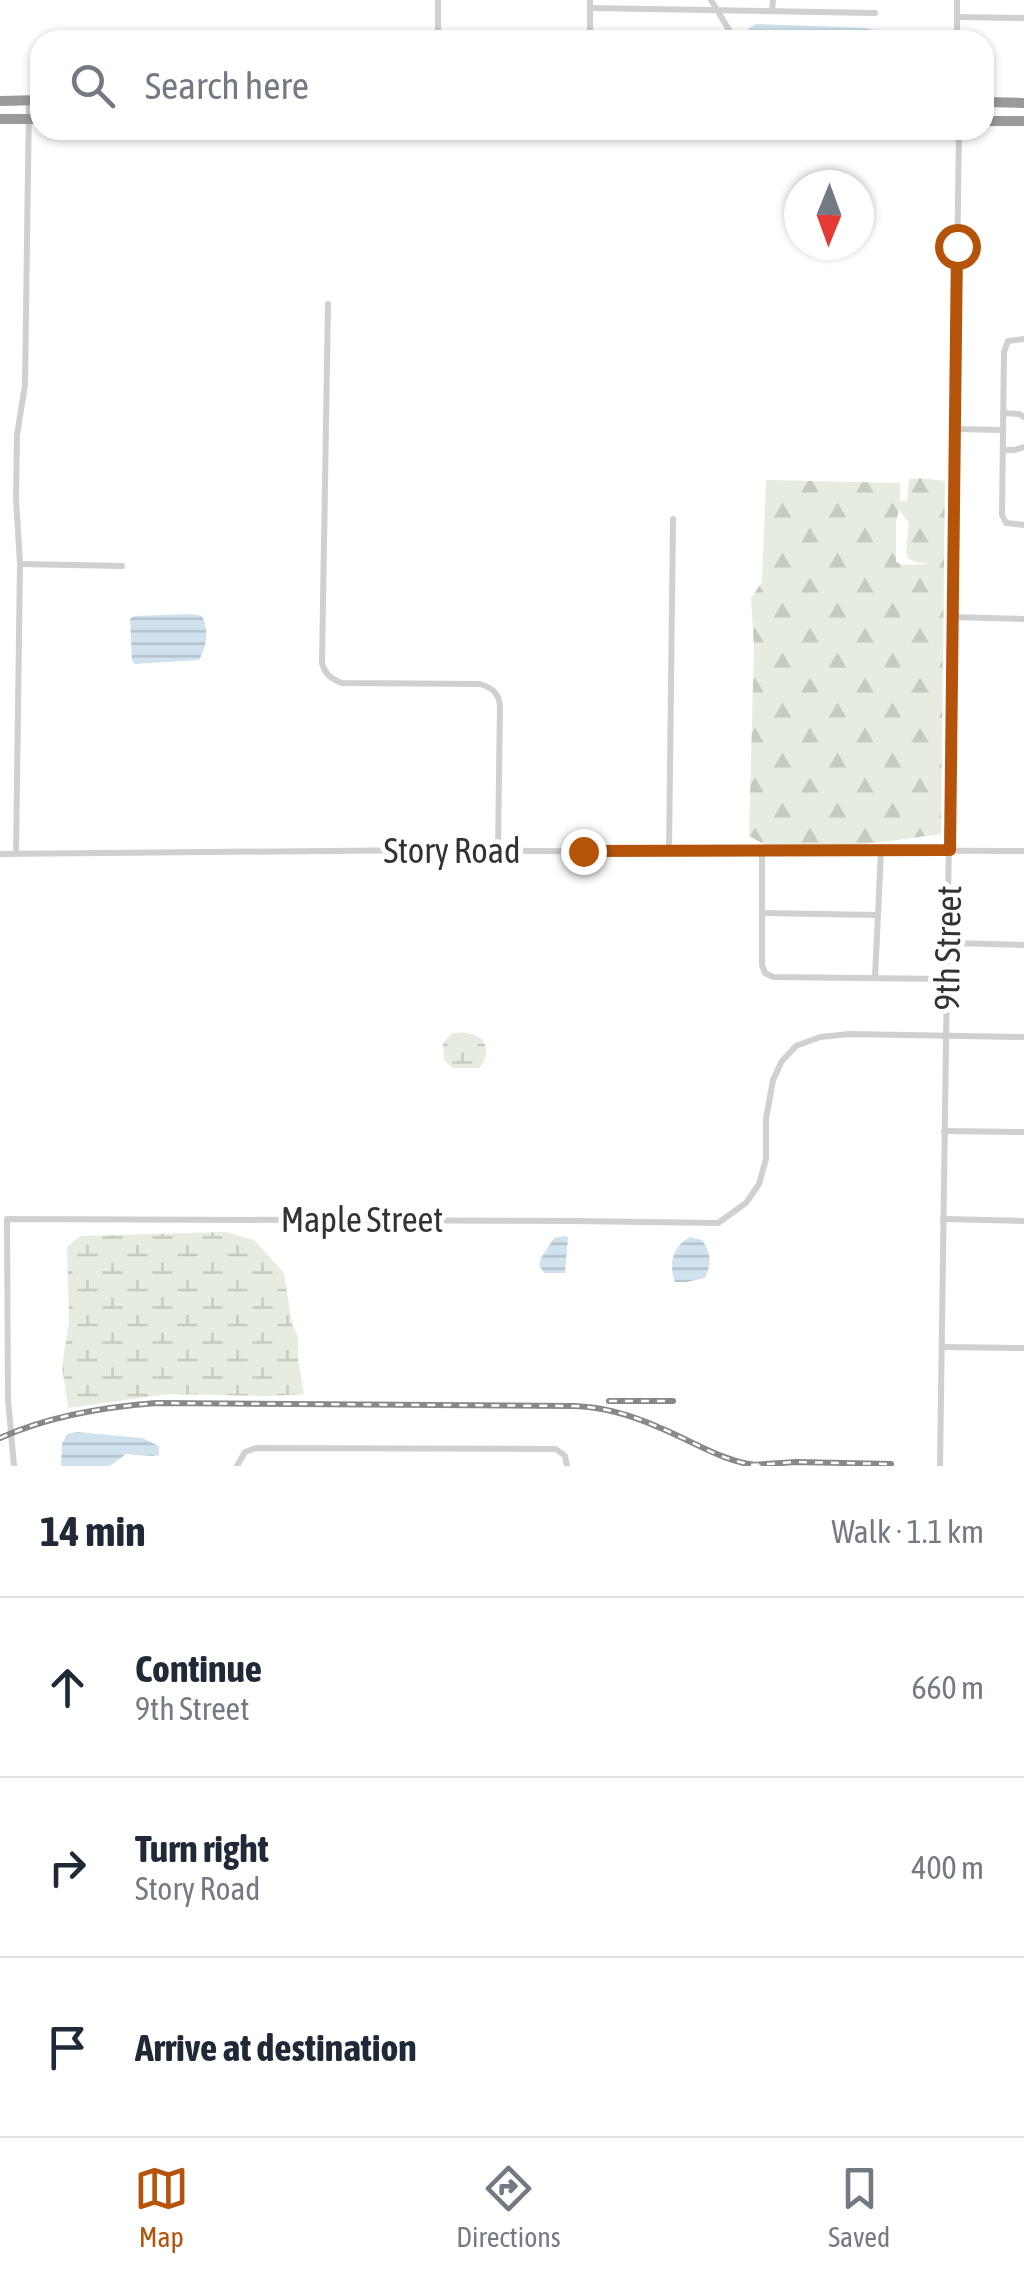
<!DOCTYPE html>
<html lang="en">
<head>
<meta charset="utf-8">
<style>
  :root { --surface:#fff; --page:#f2f2f3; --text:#1f2937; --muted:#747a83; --line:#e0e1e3; --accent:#b45309 }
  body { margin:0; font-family:"Asap Condensed",sans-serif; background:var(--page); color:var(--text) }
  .compass { position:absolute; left:784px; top:170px; width:90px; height:90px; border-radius:50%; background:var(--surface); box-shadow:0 2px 8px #0004; rotate:181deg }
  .stop { position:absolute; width:30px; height:30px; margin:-22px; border:8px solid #b45309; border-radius:50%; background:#fff }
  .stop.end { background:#b45309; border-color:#fff; box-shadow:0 2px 10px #0008 }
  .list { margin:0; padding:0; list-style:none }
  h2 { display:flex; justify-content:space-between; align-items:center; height:130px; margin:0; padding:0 40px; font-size:42px }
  h2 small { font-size:32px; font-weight:400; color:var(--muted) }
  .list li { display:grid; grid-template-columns:65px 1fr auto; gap:30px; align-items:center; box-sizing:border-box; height:180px; padding:0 40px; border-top:2px solid var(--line) }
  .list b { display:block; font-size:38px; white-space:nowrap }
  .list p { margin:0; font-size:32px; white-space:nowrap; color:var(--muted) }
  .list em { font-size:32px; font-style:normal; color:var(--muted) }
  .icon { flex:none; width:55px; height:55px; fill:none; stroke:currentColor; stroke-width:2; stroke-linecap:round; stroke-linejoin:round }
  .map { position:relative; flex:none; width:1024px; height:1466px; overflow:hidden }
  .search { position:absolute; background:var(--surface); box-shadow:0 2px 8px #0004; left:30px; right:30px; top:30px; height:110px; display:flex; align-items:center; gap:25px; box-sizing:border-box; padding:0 35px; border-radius:30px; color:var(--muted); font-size:38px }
  .sheet { height:670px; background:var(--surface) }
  nav { display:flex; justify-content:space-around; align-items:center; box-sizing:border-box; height:140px; border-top:2px solid var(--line); background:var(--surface); font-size:28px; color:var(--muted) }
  nav a { display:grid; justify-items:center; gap:5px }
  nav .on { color:var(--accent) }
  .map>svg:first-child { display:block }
  .forest { fill:url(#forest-firs); fill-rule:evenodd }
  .wetland { fill:url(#wetland-marsh) }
  .water { fill:url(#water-rules) }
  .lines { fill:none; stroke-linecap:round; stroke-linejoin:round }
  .minor { stroke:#d0d0d0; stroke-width:6 }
  .highway { stroke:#9a9a9a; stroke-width:10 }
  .rail-casing { stroke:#888; stroke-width:6 }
  .rail { stroke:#fff; stroke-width:2.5; stroke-dasharray:8; stroke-linecap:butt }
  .route { stroke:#b45309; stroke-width:12 }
  .labels { text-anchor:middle; stroke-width:10; stroke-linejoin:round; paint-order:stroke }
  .street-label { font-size:35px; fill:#333; stroke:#fff }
</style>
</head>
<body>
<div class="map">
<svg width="1024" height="1466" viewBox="0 0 1024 1466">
  <defs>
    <pattern id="forest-firs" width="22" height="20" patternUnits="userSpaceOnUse" patternTransform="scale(2.5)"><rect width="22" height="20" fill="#e6ecdf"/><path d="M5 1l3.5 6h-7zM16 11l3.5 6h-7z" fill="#c6cbc0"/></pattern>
    <pattern id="wetland-marsh" width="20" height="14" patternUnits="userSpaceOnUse" patternTransform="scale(2.5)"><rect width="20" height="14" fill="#e6ecdf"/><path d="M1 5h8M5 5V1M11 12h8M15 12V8" fill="none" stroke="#c6cbc0"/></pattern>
    <pattern id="water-rules" width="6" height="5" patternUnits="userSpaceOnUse" patternTransform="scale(2.5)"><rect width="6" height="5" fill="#cfe2ee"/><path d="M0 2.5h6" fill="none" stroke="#b2c2cd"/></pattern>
  </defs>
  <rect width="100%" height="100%" fill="#fff"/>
  <path class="forest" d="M921 478 945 481 941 834 874 843 800 849H773L749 836 754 647 751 598 762 582 766 480 900 483V502L904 500 907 503 909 479ZM899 510 909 523 906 552 908 558 915 562 930 564 904 565 896 562V521Z"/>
  <g class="wetland">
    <path d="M452 1033C458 1033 465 1032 471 1034 488 1037 491 1056 479 1068H453L444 1060 443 1043Z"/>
    <path d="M225 1232 254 1240 284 1273 292 1324 298 1337V1358L304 1394 268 1396 169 1394 68 1408 62 1366 69 1321 67 1247 80 1236Z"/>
  </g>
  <g class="water">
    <path d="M756 24 867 28 877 31 878 40H751L748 29Z"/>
    <path d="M192 614 202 616C209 630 207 646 199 660L135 664 132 661 130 619 134 616Z"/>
    <path d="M564 1236 568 1237 565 1273H544L539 1265 541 1258 554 1238Z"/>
    <path d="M690 1237 702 1240C711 1254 712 1262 705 1278L686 1282H675C668 1263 673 1246 690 1237Z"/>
    <path d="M77 1432 142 1438 159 1446V1455L152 1456 126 1454 110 1466H61L62 1444 67 1434Z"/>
  </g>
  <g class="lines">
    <g class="minor">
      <path d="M590 0V40"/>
      <path d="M711 0 735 40"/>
      <path d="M590 8 875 13"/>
      <path d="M772 11 773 0"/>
      <path d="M957 17 1024 18"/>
      <path d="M438 40V0"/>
      <path d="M957 40V0"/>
      <path d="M328 304 322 663C325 674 331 679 342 683L480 684C492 688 498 692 500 705L498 850"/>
      <path d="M1024 339 1008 341 1004 352 1002 515 1006 523 1024 525"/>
      <path d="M1003 413 1019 414 1024 417"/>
      <path d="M955 429 1003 430"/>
      <path d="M1003 450H1014L1024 447"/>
      <path d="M20 564 122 566"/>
      <path d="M951 617 1024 619"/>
      <path d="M762 850V965L765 973 773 977 947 979"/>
      <path d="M669 852 673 519"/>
      <path d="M0 854 428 850 669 852 762 850 1024 851"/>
      <path d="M16 854 20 564 16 498 17 435 25 385 29 100"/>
      <path d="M763 913 877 915"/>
      <path d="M949 943 1024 945"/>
      <path d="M875 978 881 851"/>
      <path d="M944 1131 1024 1132"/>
      <path d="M943 1219 1024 1221"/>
      <path d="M942 1347 1024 1348"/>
      <path d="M14 1466 8 1399 7 1219 573 1221 718 1223 746 1203 759 1184 766 1159V1119L773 1080 782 1061 796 1046 820 1037 850 1034 1024 1037"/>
      <path d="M237 1466 245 1452 256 1448 556 1449 565 1456 567 1466"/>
      <path d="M940 1466 959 130"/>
    </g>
    <g class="highway">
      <path d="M0 101 40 100"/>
      <path d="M984 102 1024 103"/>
      <path d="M0 119H40"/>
      <path d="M984 121H1024"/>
    </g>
    <g class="rail-casing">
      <g id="rail">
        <path d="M609 1401H673"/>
        <path d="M0 1438C49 1416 103 1407 156 1403L574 1406C604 1407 631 1415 658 1427 693 1441 724 1463 762 1466"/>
        <path d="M751 1465 796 1462 891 1464"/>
      </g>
    </g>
    <use href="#rail" class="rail"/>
  </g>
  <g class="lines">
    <path class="route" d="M583 851 950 850 957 246"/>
  </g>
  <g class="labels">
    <g class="street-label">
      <text x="452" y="863">Story Road</text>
      <text transform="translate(948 948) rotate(-89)" y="12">9th Street</text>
      <text x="362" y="1232">Maple Street</text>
    </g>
  </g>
</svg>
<svg class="compass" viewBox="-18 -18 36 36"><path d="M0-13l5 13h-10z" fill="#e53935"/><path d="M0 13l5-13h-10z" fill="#747a83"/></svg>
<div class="stop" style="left:957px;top:246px"></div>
<div class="stop end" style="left:583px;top:851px"></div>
<div class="search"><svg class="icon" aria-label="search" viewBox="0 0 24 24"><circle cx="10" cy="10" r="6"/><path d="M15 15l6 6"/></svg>Search here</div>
</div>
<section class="sheet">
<h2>14 min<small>Walk · 1.1 km</small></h2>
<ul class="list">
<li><svg class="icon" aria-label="ahead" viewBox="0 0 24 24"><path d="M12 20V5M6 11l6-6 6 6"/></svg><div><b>Continue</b><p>9th Street</p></div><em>660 m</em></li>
<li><svg class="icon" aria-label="right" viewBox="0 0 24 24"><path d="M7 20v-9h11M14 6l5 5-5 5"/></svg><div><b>Turn right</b><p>Story Road</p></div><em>400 m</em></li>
<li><svg class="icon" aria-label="arrive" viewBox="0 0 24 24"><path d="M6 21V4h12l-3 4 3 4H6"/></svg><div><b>Arrive at destination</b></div></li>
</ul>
</section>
<nav>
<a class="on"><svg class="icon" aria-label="map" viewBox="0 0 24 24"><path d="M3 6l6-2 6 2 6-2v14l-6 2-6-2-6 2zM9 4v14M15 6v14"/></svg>Map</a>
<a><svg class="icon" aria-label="directions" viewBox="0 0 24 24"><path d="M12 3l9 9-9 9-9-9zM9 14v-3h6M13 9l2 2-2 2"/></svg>Directions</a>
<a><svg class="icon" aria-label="saved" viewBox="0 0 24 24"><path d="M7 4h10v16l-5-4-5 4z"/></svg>Saved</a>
</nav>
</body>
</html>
